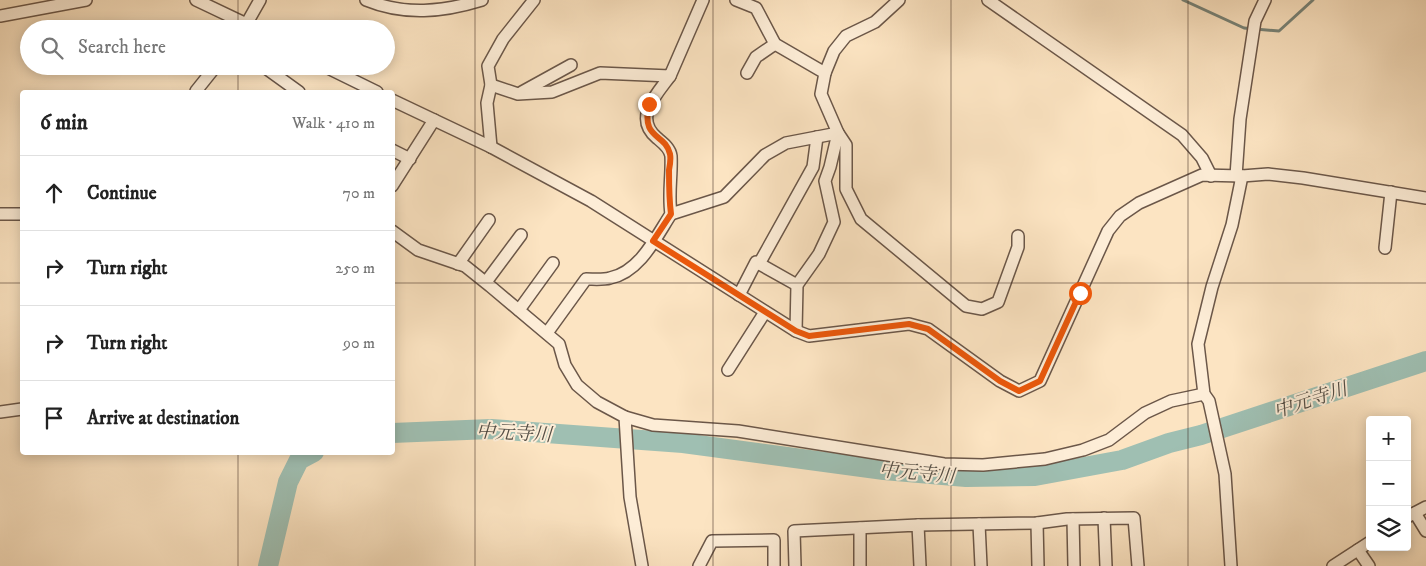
<!DOCTYPE html>
<html lang="en">
<head>
<meta charset="utf-8">
<style>
  :root { --surface:#fff; --page:#f2f2f2; --text:#222; --muted:#767676; --line:#e0e0e0 }
  body { margin:0; font-family:"IM FELL DW Pica","Noto Serif JP",serif; background:var(--page); color:var(--text) }
  .controls { position:absolute; right:15px; bottom:15px; display:grid; overflow:hidden; border-radius:5px; box-shadow:0 2px 12px #0003 }
  .controls button { width:45px; height:45px; display:grid; place-items:center; padding:0; border:0; border-bottom:1px solid var(--line); background:var(--surface); color:var(--text); font:25px sans-serif }
  .stop { position:absolute; width:15px; height:15px; margin:-11px; border:4px solid #ea580c; border-radius:50%; background:#fff }
  .stop.end { background:#ea580c; border-color:#fff; box-shadow:0 1px 5px #0008 }
  .list { margin:0; padding:0; list-style:none }
  h2 { display:flex; justify-content:space-between; align-items:center; height:65px; margin:0; padding:0 20px; font-size:21px }
  h2 small { font-size:16px; font-weight:400; color:var(--muted) }
  .list li { display:grid; grid-template-columns:32px 1fr auto; gap:15px; align-items:center; box-sizing:border-box; height:75px; padding:0 20px; border-top:1px solid var(--line) }
  .list b { display:block; font-size:19px; white-space:nowrap }
  .list em { font-size:16px; font-style:normal; color:var(--muted) }
  .icon { flex:none; width:28px; height:28px; fill:none; stroke:currentColor; stroke-width:2; stroke-linecap:round; stroke-linejoin:round }
  .map { position:relative; flex:none; width:1426px; height:566px; overflow:hidden }
  .search { position:absolute; background:var(--surface); box-shadow:0 2px 12px #0003; left:20px; top:20px; width:375px; height:55px; display:flex; align-items:center; gap:12px; box-sizing:border-box; padding:0 18px; border-radius:28px; color:var(--muted); font-size:19px }
  .panel { position:absolute; background:var(--surface); box-shadow:0 2px 12px #0003; left:20px; top:90px; width:375px; height:365px; border-radius:5px }
  .map>svg:first-child { display:block }
  .lines { fill:none; stroke-linecap:round; stroke-linejoin:round }
  .stream { stroke:#778378; stroke-width:3 }
  .river { stroke:#9fbfb2; stroke-width:20 }
  .street-casing { stroke:#6b5749; stroke-width:14 }
  .street { stroke:#fdedd7; stroke-width:11 }
  .route { stroke:#ea580c; stroke-width:6 }
  .grid { fill:none; stroke:#3b2821; stroke-width:1; stroke-opacity:0.55 }
  .labels { text-anchor:middle; stroke-width:4; stroke-linejoin:round; paint-order:stroke }
  .water-label { font-size:19px; font-style:italic; fill:#544e45; stroke:#fdedd7 }
</style>
</head>
<body>
<div class="map">
<svg width="1426" height="566" viewBox="0 0 1426 566">
  <rect width="100%" height="100%" fill="#fce4c2"/>
  <filter id="stains"><feTurbulence type="fractalNoise" baseFrequency=".004" numOctaves="4"/><feColorMatrix values="0 0 0 0 .2 0 0 0 0 .09 0 0 0 0 .02 0 0 0 .5 -.17"/></filter>
  <radialGradient id="worn" r=".72"><stop offset=".6" stop-color="#630" stop-opacity="0"/><stop offset="1" stop-color="#630" stop-opacity=".3"/></radialGradient>
  <g class="lines">
    <path class="stream" d="M1183 0 1244 28 1279 31 1313 0"/>
    <g class="river">
      <path d="M392 433 491 429 683 443 884 470 966 477 1035 476 1122 460 1169 443 1201 435 1426 361"/>
      <path d="M268 566 288 482 299 460 314 452"/>
    </g>
    <g class="street-casing">
      <g id="street">
        <path d="M196 0 257 29"/>
        <path d="M366 0C405 16 443 12 482 0"/>
        <path d="M736 0 756 8 775 44 825 73 821 94 838 133 830 167 825 181 834 222 819 254 797 285 796 331"/>
        <path d="M988 0 1182 135 1202 158 1211 176"/>
        <path d="M0 16 86 0"/>
        <path d="M246 29 247 23 260 0"/>
        <path d="M263 66 299 92"/>
        <path d="M324 66 377 92"/>
        <path d="M747 73 756 57 775 44"/>
        <path d="M825 73 834 51 846 36 875 22 899 0"/>
        <path d="M491 85 518 94 552 92 600 73 670 76 703 0"/>
        <path d="M196 91 216 66"/>
        <path d="M522 92 571 65"/>
        <path d="M392 100 491 147 591 201 796 331 809 336 909 324 928 329 1000 381 1019 391 1040 381 1108 231 1120 216 1139 203 1202 175 1242 176 1268 174 1303 178 1426 198"/>
        <path d="M491 147 487 103 491 85 488 66 503 39 534 0"/>
        <path d="M392 150 410 159"/>
        <path d="M1236 176 1240 119 1255 21 1265 0"/>
        <path d="M392 186 434 120"/>
        <path d="M0 214H22"/>
        <path d="M671 214 724 197 765 155 786 143 838 133 846 145V189L861 219 966 306 982 309 998 302 1018 247V236"/>
        <path d="M392 231 418 250 465 266 490 286 559 344 565 365 577 385 597 402 625 417 630 497 642 566"/>
        <path d="M1385 248 1391 192"/>
        <path d="M458 264 489 220"/>
        <path d="M759 264 813 167 817 137"/>
        <path d="M486 282 521 235"/>
        <path d="M739 295 756 262 797 285"/>
        <path d="M519 310 553 263"/>
        <path d="M547 333 586 279C594 279 603 280 610 278 640 272 656 237 671 214 668 194 672 175 671 156 670 148 663 143 657 138 633 118 656 95 670 76"/>
        <path d="M728 370 765 312"/>
        <path d="M0 412 22 409"/>
        <path d="M625 417 653 425 738 431 944 464 983 465 1045 459 1083 450 1109 440 1145 413 1171 401 1204 394"/>
        <path d="M1415 513 1426 531"/>
        <path d="M1407 517 1426 507"/>
        <path d="M1104 518 1106 566"/>
        <path d="M1073 519 1074 566"/>
        <path d="M1037 523 1038 566"/>
        <path d="M979 524 981 566"/>
        <path d="M918 525 1037 523 1067 519 1134 518 1138 566"/>
        <path d="M860 528V566"/>
        <path d="M1358 550 1369 566"/>
        <path d="M699 566 712 541 774 540V566"/>
        <path d="M795 566 794 531 918 525 920 566"/>
        <path d="M1231 566 1225 474 1209 401 1204 394 1198 344 1212 287 1232 225 1242 176"/>
        <path d="M1333 566 1370 542"/>
      </g>
    </g>
    <use href="#street" class="street"/>
  </g>
  <g class="lines">
    <path class="route" d="M649 104C641 141 665 132 670 154 671 159 670 165 669 170 669 185 669 199 671 214L653 241 796 331 809 336 909 324 928 329 1000 381 1019 391 1040 381 1080 293"/>
  </g>
  <path class="grid" d="M238 0V29M475 0V566M713 0V566M951 0V566M1188 0V566M238 66V92M0 283H22M392 283H1426M238 452V566"/>
  <g class="labels">
    <g class="water-label">
      <text transform="translate(1310 399) rotate(-18)" y="7">中元寺川</text>
      <text transform="translate(514 432) rotate(3)" y="7">中元寺川</text>
      <text transform="translate(917 472) rotate(5)" y="7">中元寺川</text>
    </g>
  </g>
  <rect width="100%" height="100%" filter="url(#stains)"/>
  <rect width="100%" height="100%" fill="url(#worn)"/>
</svg>
<div class="controls">
<button>+</button>
<button>−</button>
<button><svg class="icon" aria-label="layers" viewBox="0 0 24 24"><path d="M12 4l9 5-9 5-9-5zM3 14l9 5 9-5"/></svg></button>
</div>
<div class="stop" style="left:1080px;top:293px"></div>
<div class="stop end" style="left:649px;top:104px"></div>
<div class="search"><svg class="icon" aria-label="search" viewBox="0 0 24 24"><circle cx="10" cy="10" r="6"/><path d="M15 15l6 6"/></svg>Search here</div>
<section class="panel">
<h2>6 min<small>Walk · 410 m</small></h2>
<ul class="list">
<li><svg class="icon" aria-label="ahead" viewBox="0 0 24 24"><path d="M12 20V5M6 11l6-6 6 6"/></svg><div><b>Continue</b></div><em>70 m</em></li>
<li><svg class="icon" aria-label="right" viewBox="0 0 24 24"><path d="M7 20v-9h11M14 6l5 5-5 5"/></svg><div><b>Turn right</b></div><em>250 m</em></li>
<li><svg class="icon" aria-label="right" viewBox="0 0 24 24"><path d="M7 20v-9h11M14 6l5 5-5 5"/></svg><div><b>Turn right</b></div><em>90 m</em></li>
<li><svg class="icon" aria-label="arrive" viewBox="0 0 24 24"><path d="M6 21V4h12l-3 4 3 4H6"/></svg><div><b>Arrive at destination</b></div></li>
</ul>
</section>
</div>
</body>
</html>
